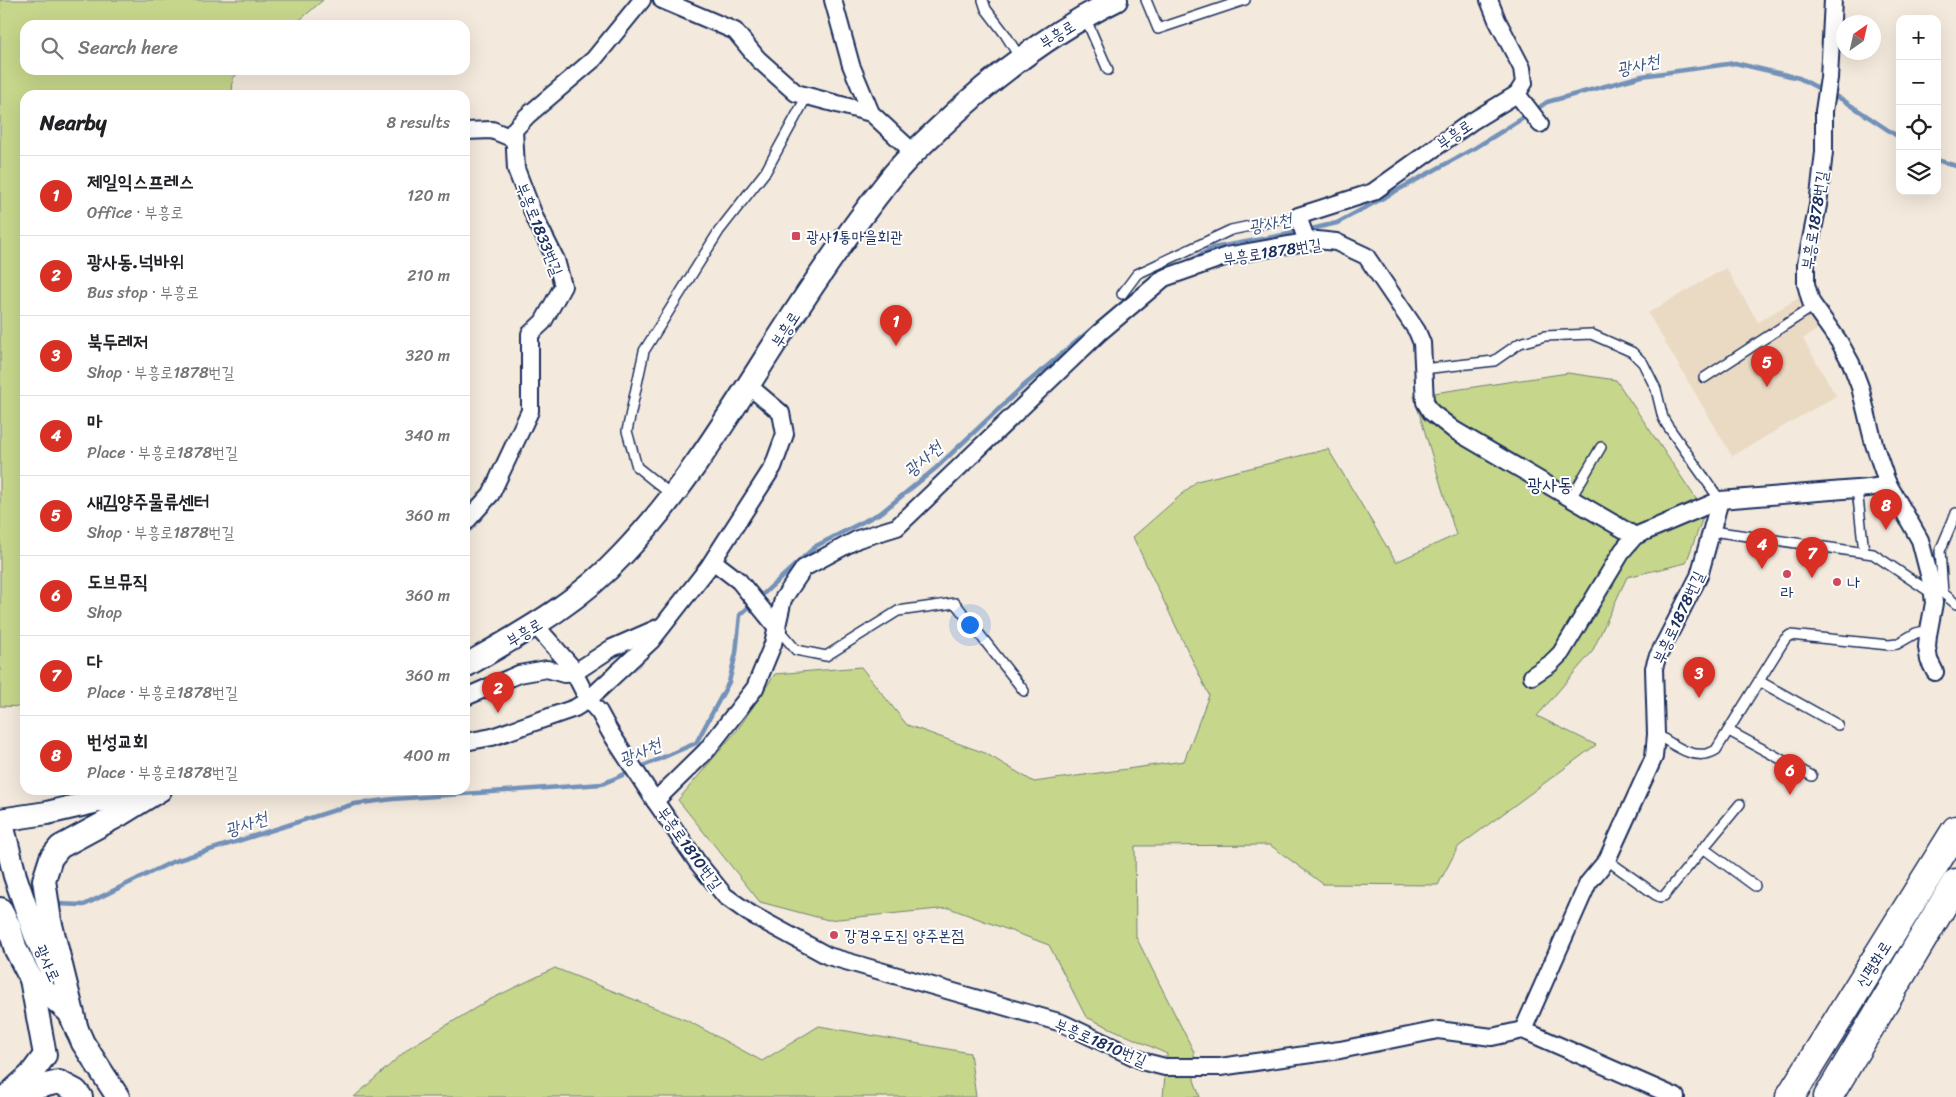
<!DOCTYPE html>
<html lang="en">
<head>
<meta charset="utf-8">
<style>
  :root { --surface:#fff; --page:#f6f6f6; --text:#202124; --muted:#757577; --line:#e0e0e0; --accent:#d93025 }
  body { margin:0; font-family:Sriracha,"Poor Story",sans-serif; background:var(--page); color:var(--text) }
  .controls { position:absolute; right:15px; top:15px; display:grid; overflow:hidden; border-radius:10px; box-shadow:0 5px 20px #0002 }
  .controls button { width:45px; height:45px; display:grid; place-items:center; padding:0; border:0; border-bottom:1px solid var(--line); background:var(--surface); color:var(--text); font:25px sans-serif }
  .compass { position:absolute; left:1836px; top:15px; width:45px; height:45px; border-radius:50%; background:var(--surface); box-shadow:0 5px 20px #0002; rotate:34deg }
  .you { position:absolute; left:969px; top:624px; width:18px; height:18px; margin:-12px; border:4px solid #fff; border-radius:50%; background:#1a73e8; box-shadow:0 0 0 8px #1a73e833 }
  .badge { display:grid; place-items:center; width:32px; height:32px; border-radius:50%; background:var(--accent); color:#fff; font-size:16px; font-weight:700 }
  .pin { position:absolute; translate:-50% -41px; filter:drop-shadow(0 1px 2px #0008) }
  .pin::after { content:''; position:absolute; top:26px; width:18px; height:15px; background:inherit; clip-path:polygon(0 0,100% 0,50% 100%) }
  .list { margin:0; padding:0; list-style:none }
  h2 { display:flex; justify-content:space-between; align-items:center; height:65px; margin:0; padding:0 20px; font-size:21px }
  h2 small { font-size:16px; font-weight:400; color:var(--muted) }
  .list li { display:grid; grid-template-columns:32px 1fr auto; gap:15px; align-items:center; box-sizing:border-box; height:80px; padding:0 20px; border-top:1px solid var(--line) }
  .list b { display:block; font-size:19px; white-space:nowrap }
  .list p { margin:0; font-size:16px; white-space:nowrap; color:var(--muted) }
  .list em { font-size:16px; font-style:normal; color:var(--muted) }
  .icon { flex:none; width:28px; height:28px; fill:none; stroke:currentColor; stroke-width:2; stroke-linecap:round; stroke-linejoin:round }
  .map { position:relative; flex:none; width:1956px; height:1097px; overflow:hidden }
  .search { position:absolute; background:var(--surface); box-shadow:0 5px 20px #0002; left:20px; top:20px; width:450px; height:55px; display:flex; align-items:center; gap:12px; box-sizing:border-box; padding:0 18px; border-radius:15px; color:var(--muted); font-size:19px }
  .panel { position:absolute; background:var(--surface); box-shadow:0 5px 20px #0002; left:20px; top:90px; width:450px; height:705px; border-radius:15px }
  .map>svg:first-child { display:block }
  .built { fill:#eadac3 }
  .green { fill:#c6d68a; stroke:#708274 }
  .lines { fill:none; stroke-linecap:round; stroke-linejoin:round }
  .stream { stroke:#7391b9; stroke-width:4.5 }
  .lane-casing { stroke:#1b2f5e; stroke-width:12 }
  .street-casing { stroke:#1b2f5e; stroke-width:20 }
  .secondary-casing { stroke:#1b2f5e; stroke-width:26 }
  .highway-casing { stroke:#1b2f5e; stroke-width:31 }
  .lane { stroke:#fff; stroke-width:9 }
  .street { stroke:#fff; stroke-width:16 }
  .secondary { stroke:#fff; stroke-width:22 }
  .highway { stroke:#fff; stroke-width:28 }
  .poi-dot { fill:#d1495b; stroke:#fff; stroke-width:2 }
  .labels { text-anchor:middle; stroke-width:4; stroke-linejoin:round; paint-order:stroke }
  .street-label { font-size:16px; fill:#1b2f5e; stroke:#fff }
  .poi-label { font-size:16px; fill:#1b2f5e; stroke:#fff; text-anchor:start }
  .water-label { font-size:18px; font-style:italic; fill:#405884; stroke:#fff }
  .quarter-label { font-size:19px; fill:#1b2f5e; stroke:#fff }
</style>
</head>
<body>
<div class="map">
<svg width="1956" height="1097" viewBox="0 0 1956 1097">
  <rect width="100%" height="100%" fill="#f3e9dc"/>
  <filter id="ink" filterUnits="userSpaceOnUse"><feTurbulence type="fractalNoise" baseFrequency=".02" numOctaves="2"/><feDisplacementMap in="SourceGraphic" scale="10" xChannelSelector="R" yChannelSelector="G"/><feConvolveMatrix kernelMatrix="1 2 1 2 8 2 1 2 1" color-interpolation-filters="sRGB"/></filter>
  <g filter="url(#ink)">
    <path class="built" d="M1726 268 1758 322 1800 297 1818 329 1803 339 1836 396 1732 456 1648 313Z"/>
    <g class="green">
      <path d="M0 0H323L294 25H25V70H242L233 78 232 95H25V707L0 706Z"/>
      <path d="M1568 373 1616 380 1705 512 1686 563 1627 577 1592 652 1537 716 1596 745 1458 847 1438 885 1323 884 1270 845 1135 846 1136 937 1194 1052V1080L1200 1097H1163L1167 1054 1086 1017 1049 945 949 908 828 920 760 902 678 800 738 729 775 674 861 667 907 725 985 753 1034 782 1184 761 1209 695 1133 537 1197 481 1328 449 1396 562 1456 535 1414 396Z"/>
      <path d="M555 968 688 1021 762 1061 819 1026 970 1053 976 1097H354L410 1047 489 1000Z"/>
    </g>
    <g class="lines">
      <g class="stream">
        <path d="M1829 93 1843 100 1900 138"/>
        <path d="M1534 111 1547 102 1642 76 1735 63 1799 78 1822 90"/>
        <path d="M1937 160 1956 166"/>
        <path d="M1307 230 1337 223 1475 148 1528 115"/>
        <path d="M1188 262 1213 248 1300 232"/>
        <path d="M55 904 84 905 172 862 354 804 393 799 602 784 696 743 729 682 736 653 740 615 816 546 882 512 936 468 1021 388 1143 286"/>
      </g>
      <g class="lane-casing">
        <g id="lane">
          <path d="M983 0 986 9 1005 34 1020 58"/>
          <path d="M1146 0 1158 29 1245 0"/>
          <path d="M1085 17 1108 70"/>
          <path d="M1122 294 1137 274 1231 230 1298 216"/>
          <path d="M1423 369 1494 361 1520 343 1545 336 1591 334 1632 352 1643 363 1656 389 1663 418 1667 425 1720 500"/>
          <path d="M1704 378 1814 306"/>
          <path d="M1857 489 1864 552"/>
          <path d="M673 496 637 467 627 431 644 351 719 231 766 171 807 96"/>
          <path d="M1571 498 1601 447"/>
          <path d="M1956 513 1940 551 1943 593 1956 604"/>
          <path d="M1712 531 1873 554 1933 594"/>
          <path d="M778 629 796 650 826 656 898 611 955 603 1024 691"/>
          <path d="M1759 681 1838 725"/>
          <path d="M1729 731 1812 776"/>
          <path d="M1656 734C1673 744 1695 763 1716 750L1785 639 1790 635 1889 645 1897 644 1916 633 1929 630"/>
          <path d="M1703 848 1755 886"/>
          <path d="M1607 860 1656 895 1660 897 1664 896 1740 804"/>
        </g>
      </g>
      <g class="street-casing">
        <g id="street">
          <path d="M662 0 735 31 758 59 796 93 871 113"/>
          <path d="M833 0 851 65 871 113 914 153"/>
          <path d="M1833 0 1829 78 1824 111V152L1818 205 1806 264V284L1811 302 1840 343 1851 363 1860 387 1874 444 1887 482 1920 540 1932 586 1934 603 1928 635 1927 647 1929 660 1935 672"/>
          <path d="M1517 94 1540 124"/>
          <path d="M465 131 492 130 514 139"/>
          <path d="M1307 242 1298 216 1373 192 1471 122 1517 94 1524 83 1522 68 1497 20 1489 0"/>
          <path d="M465 523 491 494 530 411V334L543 322 563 286 556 260 535 218 516 169 514 130 527 116 594 59 642 0"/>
          <path d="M713 561 739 581 778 629"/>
          <path d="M536 626 571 666 588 700 599 712 610 732 655 801 698 863 725 896 749 913 828 956 1062 1023 1145 1062 1165 1067H1220L1340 1050 1438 1030 1492 1037 1523 1030 1676 1097"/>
          <path d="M1532 676 1550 664 1561 653 1623 550 1635 536"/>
          <path d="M465 695 468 696 519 674 547 669 564 674 574 673 612 648 660 627"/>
          <path d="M465 742 492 737 575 708 588 700 651 641 708 568 773 467 785 434 781 413 749 386"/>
          <path d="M655 801 706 751 755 688 773 644 783 599 804 568 858 539 897 527 1099 333 1164 278 1227 256 1317 240 1336 242 1366 256 1417 331 1422 343 1425 402 1431 412 1454 430 1635 536 1720 500 1869 488 1880 486 1887 482"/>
          <path d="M1523 1030 1588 883 1607 860 1654 757 1656 734 1654 668 1657 658 1699 576 1720 500"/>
        </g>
      </g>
      <g class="secondary-casing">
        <g id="secondary">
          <path d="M465 666C522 633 578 603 623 554 686 488 732 410 781 334 815 281 851 228 890 179 904 161 920 146 936 131 990 79 1049 33 1116 0"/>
          <path d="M0 820 47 813 145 790"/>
          <path d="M1 820 15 876 35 934 51 970"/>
          <path d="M0 909 9 926 16 950 31 979 70 1013"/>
          <path d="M71 1016 83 1043 118 1097"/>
          <path d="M77 1030 50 921 44 880 51 858 60 847 121 814 160 790"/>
          <path d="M15 1096 29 1089 59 1082 76 1091 81 1097"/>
          <path d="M6 1097 31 1074 45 1055 31 979"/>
        </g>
      </g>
      <g class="highway-casing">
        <g id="highway">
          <path d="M1790 1097 1956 830"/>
          <path d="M1828 1097 1956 883"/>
        </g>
      </g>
      <use href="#lane" class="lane"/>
      <use href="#street" class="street"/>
      <use href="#secondary" class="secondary"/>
      <use href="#highway" class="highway"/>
    </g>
  </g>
  <g class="poi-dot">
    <rect x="791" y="231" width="10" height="10" rx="2.5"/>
    <circle cx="1787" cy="574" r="5"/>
    <circle cx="1837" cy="582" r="5"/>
    <circle cx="834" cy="935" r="5"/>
  </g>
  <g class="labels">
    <g class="street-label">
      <text transform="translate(1057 34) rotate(-32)" y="6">부흥로</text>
      <text transform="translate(1454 134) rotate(-35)" y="6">부흥로</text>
      <text transform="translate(1814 220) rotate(-81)" y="6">부흥로1878번길</text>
      <text transform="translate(540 229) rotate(68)" y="6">부흥로1833번길</text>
      <text transform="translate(1272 251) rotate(-9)" y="6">부흥로1878번길</text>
      <text transform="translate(785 329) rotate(-57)" y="6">부흥로</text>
      <text transform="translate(1678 617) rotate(-65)" y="6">부흥로1878번길</text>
      <text transform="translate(524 632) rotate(-31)" y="6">부흥로</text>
      <text transform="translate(690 848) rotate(54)" y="6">부흥로1810번길</text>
      <text transform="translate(48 963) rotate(66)" y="6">광사로</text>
      <text transform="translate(1873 964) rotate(-58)" y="6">신평화로</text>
      <text transform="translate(1101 1042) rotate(23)" y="6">부흥로1810번길</text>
    </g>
    <g class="poi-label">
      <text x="806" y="242">광사1통마을회관</text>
      <text x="1847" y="588">나</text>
      <text x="1787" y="598" text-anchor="middle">라</text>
      <text x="844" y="941">강경우도집 양주본점</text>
    </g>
    <g class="water-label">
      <text transform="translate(1638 65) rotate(-12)" y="6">광사천</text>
      <text transform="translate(1270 223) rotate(-11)" y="6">광사천</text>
      <text transform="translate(923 459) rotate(-41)" y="6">광사천</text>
      <text transform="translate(640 752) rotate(-23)" y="6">광사천</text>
      <text transform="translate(246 824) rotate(-18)" y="6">광사천</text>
    </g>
    <g class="quarter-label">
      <text x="1550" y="491">광사동</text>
    </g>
  </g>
</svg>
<div class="controls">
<button>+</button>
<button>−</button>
<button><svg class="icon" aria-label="locate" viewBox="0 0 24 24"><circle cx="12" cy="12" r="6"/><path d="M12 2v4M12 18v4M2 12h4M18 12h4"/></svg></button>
<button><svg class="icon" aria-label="layers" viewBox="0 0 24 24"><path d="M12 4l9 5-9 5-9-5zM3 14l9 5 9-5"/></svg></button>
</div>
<svg class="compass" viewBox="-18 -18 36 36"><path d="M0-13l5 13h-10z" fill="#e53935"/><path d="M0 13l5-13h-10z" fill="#757577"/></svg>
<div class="you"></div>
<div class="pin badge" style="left:896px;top:346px">1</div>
<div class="pin badge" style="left:498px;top:713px">2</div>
<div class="pin badge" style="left:1699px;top:698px">3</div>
<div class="pin badge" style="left:1762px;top:569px">4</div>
<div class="pin badge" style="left:1767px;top:387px">5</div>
<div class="pin badge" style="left:1790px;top:795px">6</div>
<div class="pin badge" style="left:1812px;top:578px">7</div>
<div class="pin badge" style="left:1886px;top:530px">8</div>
<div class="search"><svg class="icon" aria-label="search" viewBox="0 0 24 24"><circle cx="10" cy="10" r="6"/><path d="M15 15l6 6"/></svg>Search here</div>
<section class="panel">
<h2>Nearby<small>8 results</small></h2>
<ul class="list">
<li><span class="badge">1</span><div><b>제일익스프레스</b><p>Office · 부흥로</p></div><em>120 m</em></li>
<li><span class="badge">2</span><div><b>광사동.넉바위</b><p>Bus stop · 부흥로</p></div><em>210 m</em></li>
<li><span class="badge">3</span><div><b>북두레저</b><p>Shop · 부흥로1878번길</p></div><em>320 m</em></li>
<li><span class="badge">4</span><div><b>마</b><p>Place · 부흥로1878번길</p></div><em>340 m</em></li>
<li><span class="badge">5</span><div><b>새김양주물류센터</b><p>Shop · 부흥로1878번길</p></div><em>360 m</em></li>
<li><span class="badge">6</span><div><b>도브뮤직</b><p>Shop</p></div><em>360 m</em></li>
<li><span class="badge">7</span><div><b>다</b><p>Place · 부흥로1878번길</p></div><em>360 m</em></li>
<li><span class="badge">8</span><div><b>번성교회</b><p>Place · 부흥로1878번길</p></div><em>400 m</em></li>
</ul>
</section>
</div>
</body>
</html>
